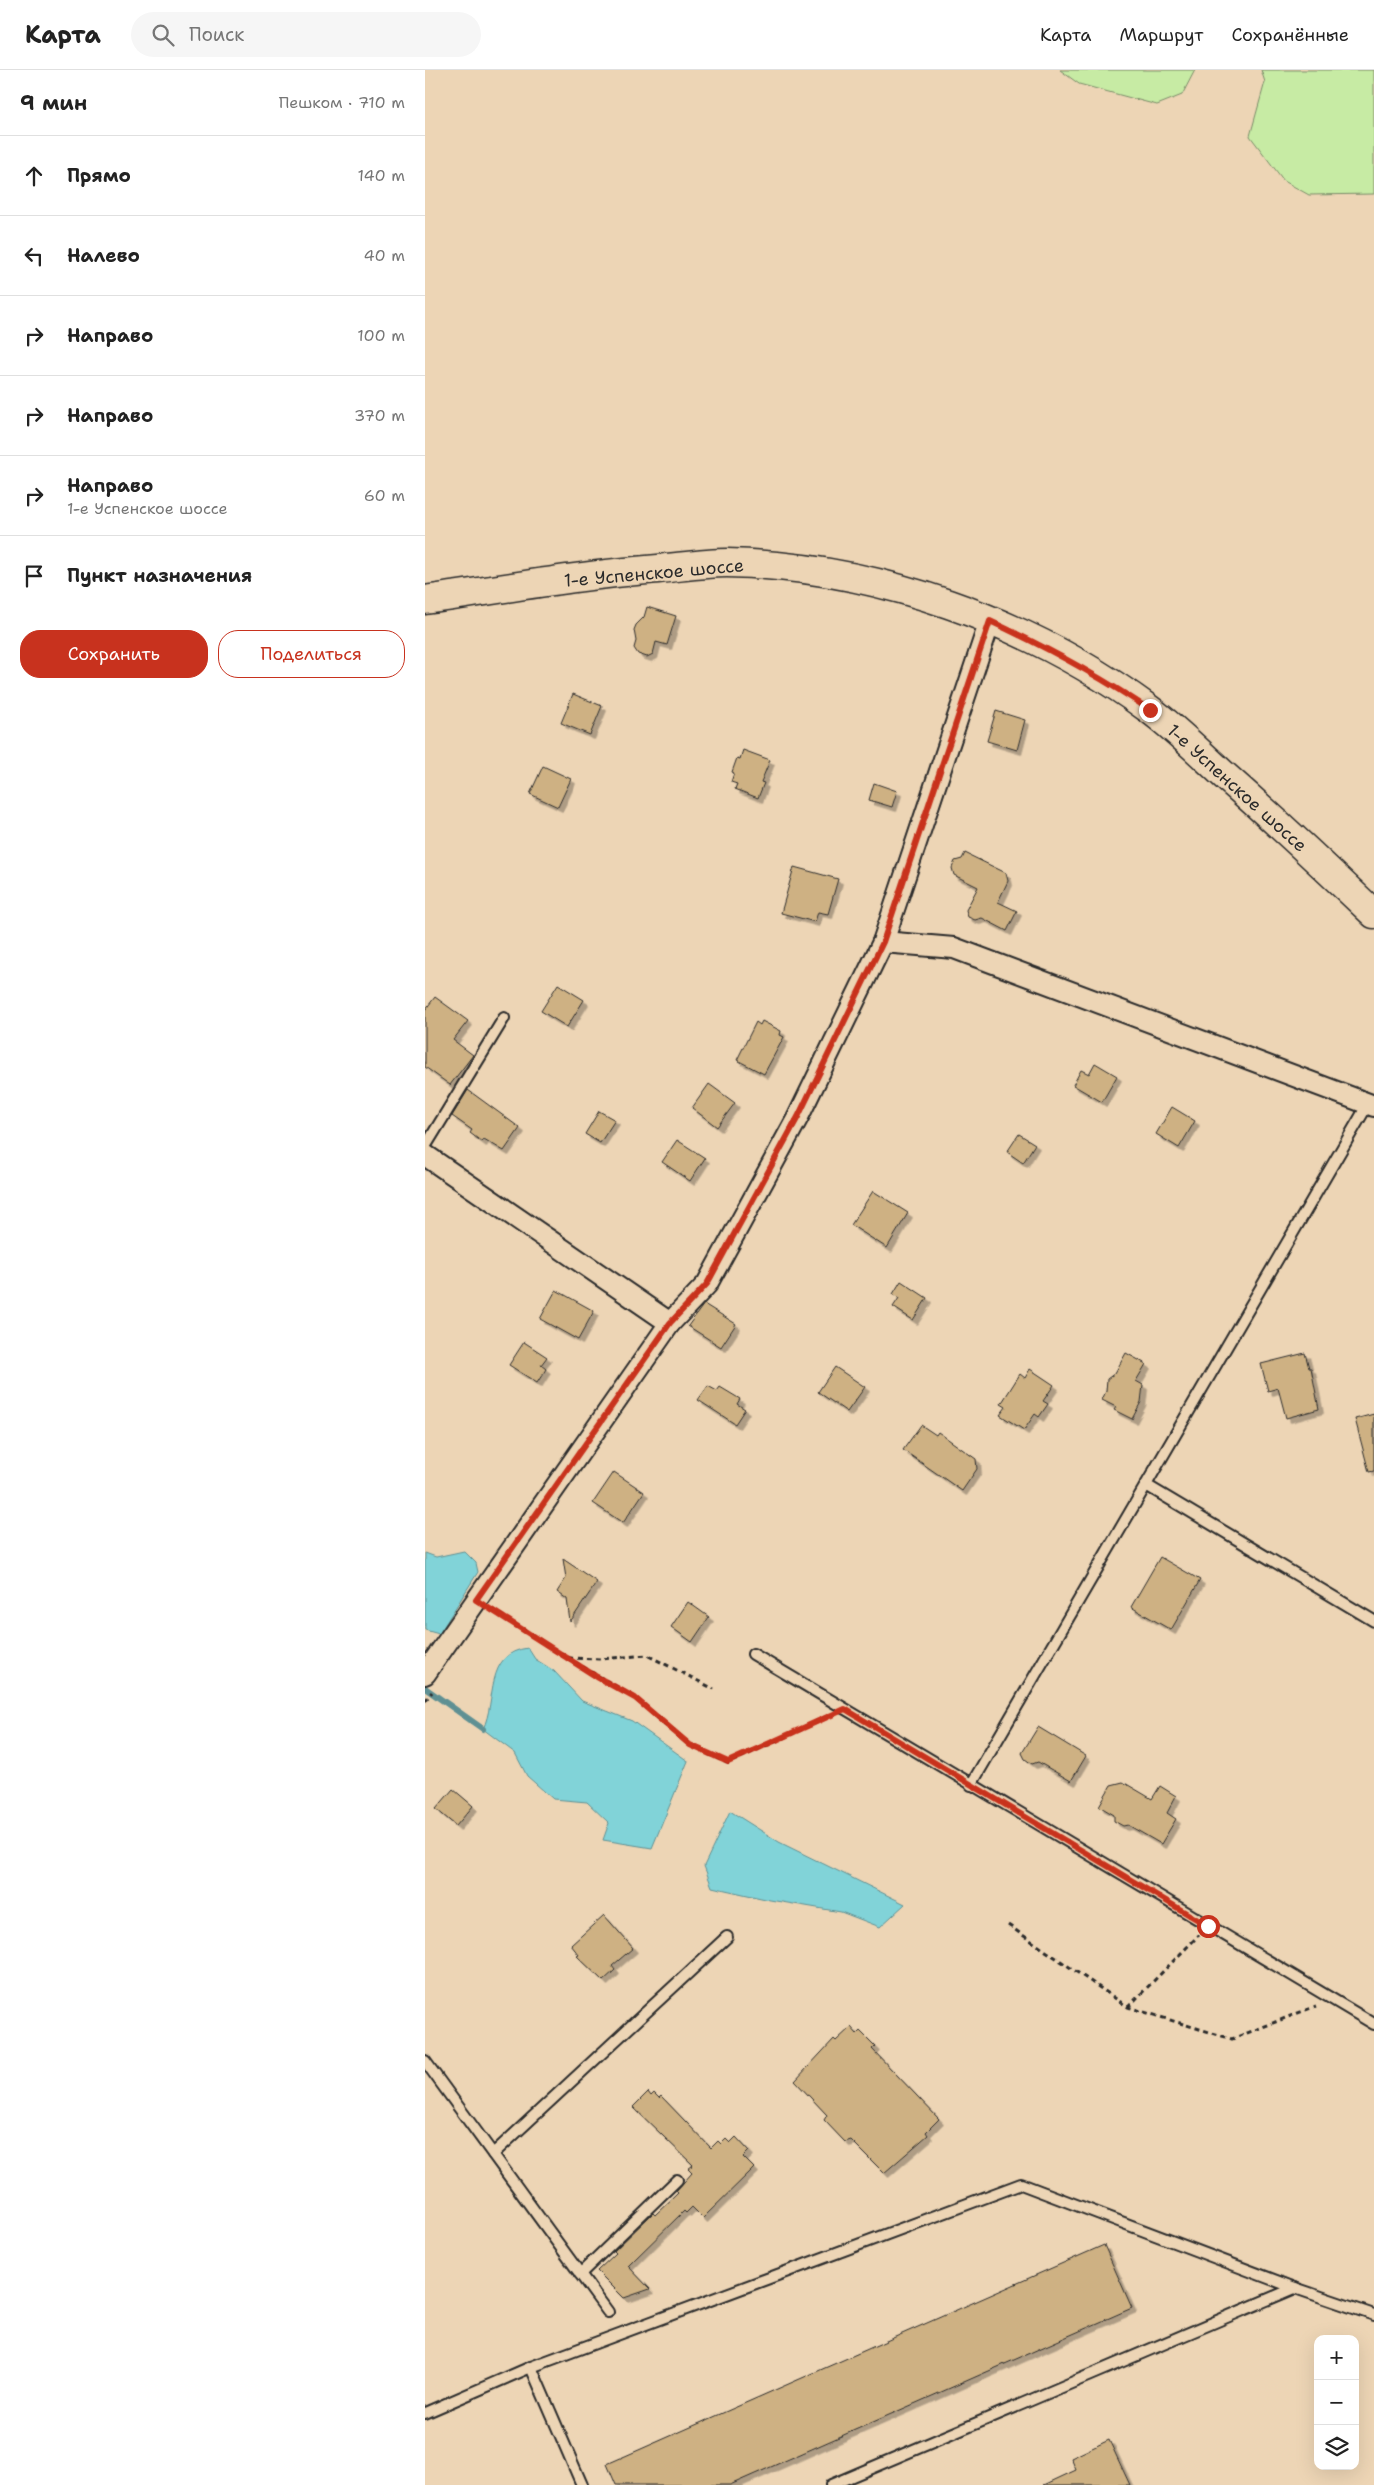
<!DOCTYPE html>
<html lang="ru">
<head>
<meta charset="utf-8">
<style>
  :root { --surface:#fff; --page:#f6f6f6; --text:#222; --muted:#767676; --line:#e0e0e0; --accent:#c8321e }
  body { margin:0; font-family:"Shantell Sans",sans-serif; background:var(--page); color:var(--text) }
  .controls { position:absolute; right:15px; bottom:15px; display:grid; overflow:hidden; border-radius:10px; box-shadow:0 5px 20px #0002 }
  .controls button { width:45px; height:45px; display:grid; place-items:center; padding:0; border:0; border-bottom:1px solid var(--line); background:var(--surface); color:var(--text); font:25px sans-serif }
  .stop { position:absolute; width:15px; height:15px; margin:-11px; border:4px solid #c8321e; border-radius:50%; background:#fff }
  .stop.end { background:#c8321e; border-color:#fff; box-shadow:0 1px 5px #0008 }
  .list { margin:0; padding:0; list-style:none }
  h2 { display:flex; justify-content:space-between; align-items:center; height:65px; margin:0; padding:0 20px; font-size:21px }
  h2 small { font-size:16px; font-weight:400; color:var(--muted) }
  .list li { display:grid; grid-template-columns:32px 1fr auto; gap:15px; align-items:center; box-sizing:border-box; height:80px; padding:0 20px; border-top:1px solid var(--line) }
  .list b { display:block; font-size:19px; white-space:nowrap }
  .list p { margin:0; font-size:16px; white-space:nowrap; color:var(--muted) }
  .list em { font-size:16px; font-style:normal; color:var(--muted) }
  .actions { display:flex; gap:10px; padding:15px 20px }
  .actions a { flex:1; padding:11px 0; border:1px solid var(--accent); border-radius:20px; text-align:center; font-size:18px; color:var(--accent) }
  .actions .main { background:var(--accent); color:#fff }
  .icon { flex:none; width:28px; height:28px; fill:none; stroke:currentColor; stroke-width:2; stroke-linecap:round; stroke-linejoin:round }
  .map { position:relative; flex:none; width:949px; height:2415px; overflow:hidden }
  header { display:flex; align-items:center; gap:30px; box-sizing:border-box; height:70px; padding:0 25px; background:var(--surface); border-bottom:1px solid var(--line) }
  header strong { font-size:24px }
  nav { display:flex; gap:28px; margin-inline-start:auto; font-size:18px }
  .search { width:350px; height:45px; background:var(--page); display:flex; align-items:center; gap:12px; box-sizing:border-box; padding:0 18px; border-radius:28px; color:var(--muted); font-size:19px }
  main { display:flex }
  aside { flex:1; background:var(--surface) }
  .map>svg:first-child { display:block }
  .green { fill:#c7eba4; stroke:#798b68 }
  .water { fill:#81d3d8; stroke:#5f9093 }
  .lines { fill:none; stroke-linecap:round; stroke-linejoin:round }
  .stream { stroke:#5f9093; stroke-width:6 }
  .building { fill:#ceb183; stroke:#2b2b2b; filter:url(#shadow) }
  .service-casing { stroke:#2b2b2b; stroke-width:14 }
  .minor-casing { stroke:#2b2b2b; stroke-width:24 }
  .secondary-casing { stroke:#2b2b2b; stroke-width:31 }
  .path { stroke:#2b2b2b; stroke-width:3; stroke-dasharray:5 4; stroke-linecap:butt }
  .service { stroke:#edd5b5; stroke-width:10 }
  .minor { stroke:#edd5b5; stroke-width:20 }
  .secondary { stroke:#edd5b5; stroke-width:28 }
  .route { stroke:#c8321e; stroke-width:6 }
  .labels { text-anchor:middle; stroke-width:4; stroke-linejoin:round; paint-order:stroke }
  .street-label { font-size:18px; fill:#2b2b2b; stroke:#edd5b5 }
</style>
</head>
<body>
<header>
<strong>Карта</strong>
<div class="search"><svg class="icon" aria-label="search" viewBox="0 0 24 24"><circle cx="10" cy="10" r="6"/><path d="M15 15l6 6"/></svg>Поиск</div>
<nav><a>Карта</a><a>Маршрут</a><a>Сохранённые</a></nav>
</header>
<main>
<aside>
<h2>9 мин<small>Пешком · 710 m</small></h2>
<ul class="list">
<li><svg class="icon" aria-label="ahead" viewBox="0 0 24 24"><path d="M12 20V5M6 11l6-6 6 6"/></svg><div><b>Прямо</b></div><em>140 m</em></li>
<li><svg class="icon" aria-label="left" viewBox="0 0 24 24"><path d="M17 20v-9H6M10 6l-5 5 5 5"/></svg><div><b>Налево</b></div><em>40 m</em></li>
<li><svg class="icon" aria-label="right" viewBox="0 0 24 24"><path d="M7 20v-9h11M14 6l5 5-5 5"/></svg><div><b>Направо</b></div><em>100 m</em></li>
<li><svg class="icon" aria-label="right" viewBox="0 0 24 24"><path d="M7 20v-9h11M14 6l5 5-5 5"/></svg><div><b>Направо</b></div><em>370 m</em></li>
<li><svg class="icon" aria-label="right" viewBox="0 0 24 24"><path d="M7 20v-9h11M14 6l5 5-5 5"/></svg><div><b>Направо</b><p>1-е Успенское шоссе</p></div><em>60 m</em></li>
<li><svg class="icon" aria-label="arrive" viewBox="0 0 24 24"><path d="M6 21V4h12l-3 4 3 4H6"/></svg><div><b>Пункт назначения</b></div></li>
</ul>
<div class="actions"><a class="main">Сохранить</a><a>Поделиться</a></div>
</aside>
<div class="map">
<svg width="949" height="2415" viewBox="0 0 949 2415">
  <defs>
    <filter id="shadow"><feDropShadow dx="4.5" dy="4.5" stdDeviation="0" flood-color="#0004"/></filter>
  </defs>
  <rect width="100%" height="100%" fill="#edd5b5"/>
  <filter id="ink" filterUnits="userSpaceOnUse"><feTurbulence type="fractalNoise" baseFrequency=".02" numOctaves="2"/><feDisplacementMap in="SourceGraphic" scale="10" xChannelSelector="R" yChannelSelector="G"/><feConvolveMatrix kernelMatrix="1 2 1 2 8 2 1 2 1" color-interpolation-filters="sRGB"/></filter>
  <g filter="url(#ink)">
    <g class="green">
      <path d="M635 0H770L757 25 732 35 654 14Z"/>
      <path d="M836 0H949V124L884 125 859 111 825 66 840 12Z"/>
    </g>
    <g class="water">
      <path d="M39 1481 51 1493 53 1502 14 1564 0 1560V1483L11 1487Z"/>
      <path d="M103 1578 110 1589 129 1601 157 1631 207 1651 263 1691 227 1778 178 1770 184 1753 162 1732 128 1729 102 1706 90 1683 58 1659C72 1630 59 1583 103 1578Z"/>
      <path d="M305 1741 354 1772 480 1834 455 1857 416 1842 345 1830 287 1817 279 1796Z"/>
    </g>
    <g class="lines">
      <path class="stream" d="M0 1618 58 1659"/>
    </g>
    <g class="building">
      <path d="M222 537 251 546 242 575 231 572 228 584 222 587 213 584 209 578 211 571 209 560 211 555 219 547Z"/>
      <path d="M148 624 177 636 165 665 136 653Z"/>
      <path d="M571 641 600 650 592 680 562 671Z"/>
      <path d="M318 680 345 690 336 712 339 713 333 728 310 719 312 714 306 712 309 703 307 702 312 688 315 689Z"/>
      <path d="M118 696 146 709 133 737 105 724Z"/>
      <path d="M449 713 472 721 467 737 444 730Z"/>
      <path d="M540 783 581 803 583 811 573 832 592 841 582 861 557 848 550 850 543 847 541 840 553 817 529 805 527 798 530 791 537 789Z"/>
      <path d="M369 797 413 809 403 844 393 842 390 852 356 843Z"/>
      <path d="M133 914 159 930 142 957 116 941Z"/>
      <path d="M10 927 43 951 28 970 48 985 25 1015 0 997V940Z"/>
      <path d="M337 951 356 961 355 965 359 967 339 1004 312 990 331 952 335 955Z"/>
      <path d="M670 993 692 1006 677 1032 648 1015 656 1000 664 1004Z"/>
      <path d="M284 1014 310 1033 292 1057 267 1038Z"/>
      <path d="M43 1020 95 1058 79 1081 59 1069 57 1072 45 1063 47 1060 27 1046Z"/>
      <path d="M747 1037 770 1051 754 1078 731 1064Z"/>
      <path d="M174 1041 190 1050 175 1073 160 1064Z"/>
      <path d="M594 1064 610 1074 598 1093 582 1082Z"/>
      <path d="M252 1070 280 1088 265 1111 237 1092Z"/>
      <path d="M448 1121 483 1143 462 1178 426 1155Z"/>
      <path d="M476 1211 502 1228 488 1250 468 1237 474 1228 468 1224Z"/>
      <path d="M131 1220 169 1241 153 1270 115 1249Z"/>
      <path d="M279 1234 311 1254 296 1277 263 1256Z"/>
      <path d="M99 1272 122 1287 116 1295 121 1299 112 1313 84 1295Z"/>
      <path d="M701 1283 721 1294 711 1311 718 1315 716 1332 707 1349 689 1340 691 1337 677 1330 681 1321 682 1309 690 1303Z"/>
      <path d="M880 1283 884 1298H886L894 1339 861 1348 853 1318 843 1321 836 1294Z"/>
      <path d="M410 1297 440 1317 422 1342 393 1322Z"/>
      <path d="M605 1299 629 1315 618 1331 623 1334 614 1347 610 1344 599 1360 575 1345 581 1337 576 1334 595 1304 600 1308Z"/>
      <path d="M283 1316 292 1321 295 1317 315 1329 312 1334 320 1339 310 1354 273 1330Z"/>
      <path d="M949 1344V1401L944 1402 930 1349Z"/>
      <path d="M496 1355 511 1365 513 1362 551 1389 552 1399 537 1421 478 1380Z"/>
      <path d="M189 1402 219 1422 198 1453 168 1433Z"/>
      <path d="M735 1487 775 1510 746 1560 706 1537Z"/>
      <path d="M138 1489 172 1512 145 1552 142 1529 132 1522 141 1508Z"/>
      <path d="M263 1532 284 1547 267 1572 246 1557Z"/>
      <path d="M613 1657 661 1686 646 1711 613 1692 607 1694 600 1689 597 1683Z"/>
      <path d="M698 1712 727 1729 735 1716 751 1726 742 1743 751 1749 736 1774 703 1755 698 1756 689 1751V1745L674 1736 686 1715Z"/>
      <path d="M28 1719 48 1736 31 1756 11 1739Z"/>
      <path d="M179 1845 208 1878 187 1896 190 1900 178 1911 152 1886 154 1885 146 1875Z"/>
      <path d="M426 1957 432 1964 435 1961 450 1976 447 1979 514 2049 501 2062 503 2065 459 2103 426 2070 420 2072 399 2050 402 2045 370 2011 409 1969 411 1971Z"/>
      <path d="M223 2022 226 2026 229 2023 234 2028 236 2026 286 2078 293 2071 296 2074 301 2069 305 2073 311 2067 324 2081 318 2087 329 2098 278 2148 267 2137 261 2143 259 2141 203 2196 225 2219 199 2228 172 2201 191 2183 189 2181 228 2143 230 2145 253 2123 251 2121 267 2103 263 2099 268 2095 208 2037Z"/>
      <path d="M679 2175 707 2238 305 2415H191L182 2394Z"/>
      <path d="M684 2370 705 2415H619L651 2400 646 2388Z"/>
    </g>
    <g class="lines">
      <g class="service-casing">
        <g id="service">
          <path d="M0 1077 79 948"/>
          <path d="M721 1415 949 1551"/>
          <path d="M328 1584 949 1954"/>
          <path d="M546 1715 943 1034"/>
          <path d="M0 1991 183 2242"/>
          <path d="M68 2084 302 1867"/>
          <path d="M155 2204 252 2110"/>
          <path d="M870 2218 949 2245"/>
          <path d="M106 2297 157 2415"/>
          <path d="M0 2343 106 2297 596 2114 870 2218 406 2415"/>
        </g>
      </g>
      <g class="minor-casing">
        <g id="minor">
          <path d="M458 872 529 878 949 1036"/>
          <path d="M0 1085 245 1253 282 1214 373 1047 458 872 565 551"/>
          <path d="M0 1604 245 1253"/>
        </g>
      </g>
      <g class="secondary-casing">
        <path id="secondary" d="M0 530C77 519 155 505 233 499 255 497 279 493 302 493 451 496 604 551 724 639 751 659 775 683 800 706 851 751 900 797 949 844"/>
      </g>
      <g class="path">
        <path d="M67 1540 142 1588 176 1589 222 1585 289 1619"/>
        <path d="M142 1588 210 1628 265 1675 303 1693 404 1646"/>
        <path d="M0 1631 7 1622"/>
        <path d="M583 1855 703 1937 807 1969 891 1936"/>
        <path d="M703 1937 774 1865"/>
      </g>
      <use href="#service" class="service"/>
      <use href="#minor" class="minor"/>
      <use href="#secondary" class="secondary"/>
    </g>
  </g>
  <g class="lines" filter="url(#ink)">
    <path class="route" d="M725 640C673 605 621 577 565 551L458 872 373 1047 282 1214 245 1253 51 1530 172 1607 210 1628 265 1675 303 1692 420 1639 783 1856"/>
  </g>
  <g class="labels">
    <g class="street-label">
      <text transform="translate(229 503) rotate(-5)" y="6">1-е Успенское шоссе</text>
      <text transform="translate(812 718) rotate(42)" y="6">1-е Успенское шоссе</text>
    </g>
  </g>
</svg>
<div class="controls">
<button>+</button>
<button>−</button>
<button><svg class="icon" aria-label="layers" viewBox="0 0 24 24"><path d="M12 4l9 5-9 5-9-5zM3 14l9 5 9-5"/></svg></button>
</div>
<div class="stop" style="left:783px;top:1856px"></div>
<div class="stop end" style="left:725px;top:640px"></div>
</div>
</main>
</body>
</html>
